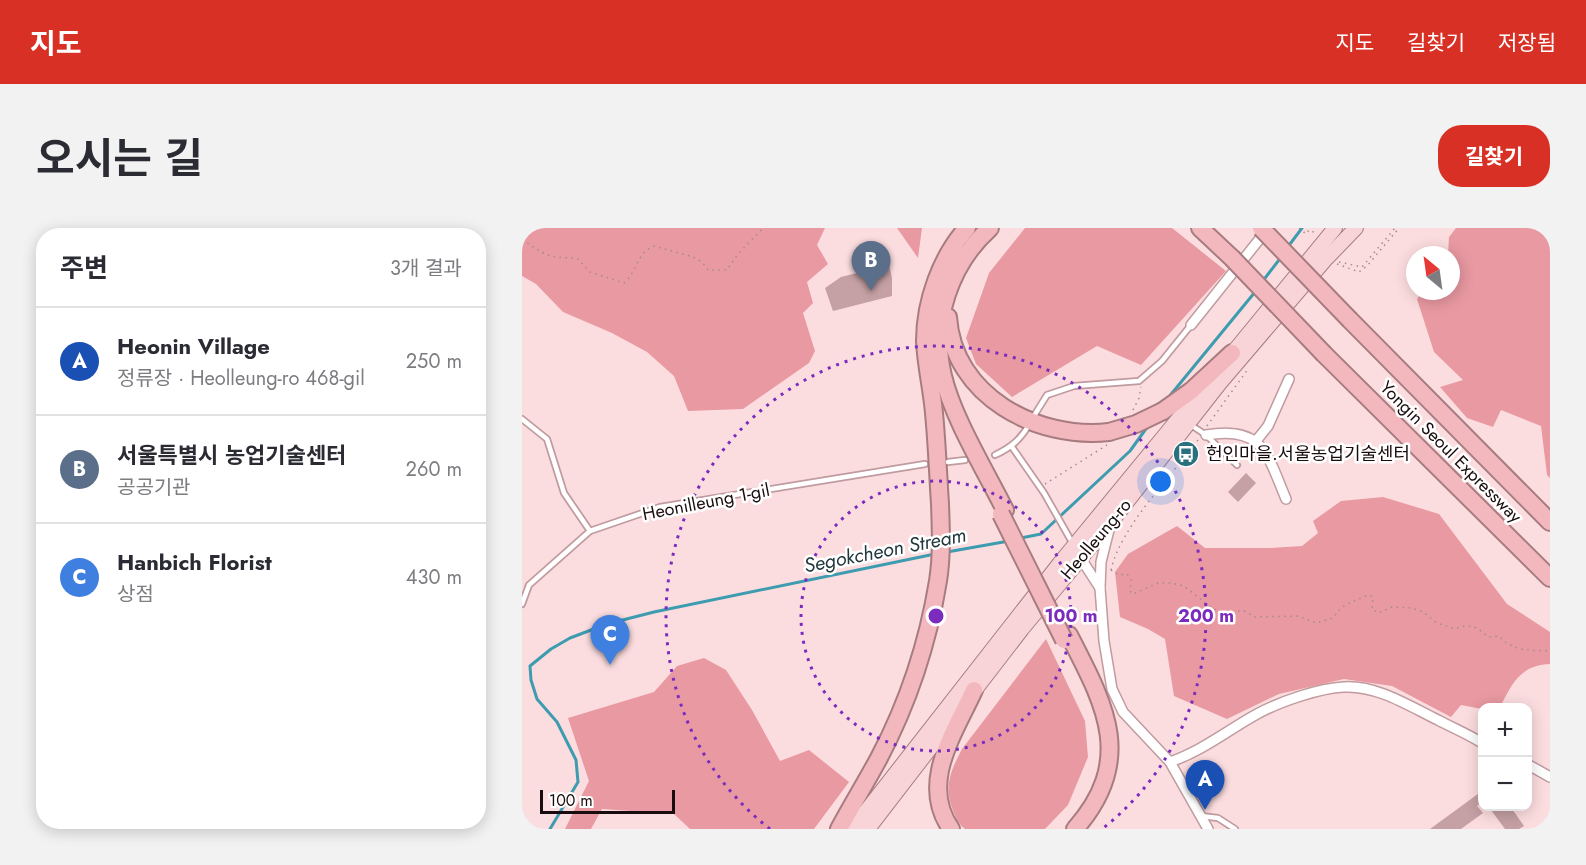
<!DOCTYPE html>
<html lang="ko">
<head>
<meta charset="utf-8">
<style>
  :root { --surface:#fff; --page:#f2f2f3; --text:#2b2b33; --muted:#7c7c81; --line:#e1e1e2; --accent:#d93025 }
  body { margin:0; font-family:Jost,"Noto Sans KR",sans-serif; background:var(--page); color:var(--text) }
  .controls { position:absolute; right:18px; bottom:18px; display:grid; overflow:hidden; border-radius:12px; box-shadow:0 3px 15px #0003 }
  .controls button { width:54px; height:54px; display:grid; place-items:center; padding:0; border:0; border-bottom:2px solid var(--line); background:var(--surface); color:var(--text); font:30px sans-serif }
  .compass { position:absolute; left:884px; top:18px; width:54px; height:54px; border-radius:50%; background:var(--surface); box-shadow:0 3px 15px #0003; rotate:331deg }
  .scale { position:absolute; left:18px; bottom:15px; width:135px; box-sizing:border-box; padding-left:6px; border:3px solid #190c0e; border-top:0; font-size:16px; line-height:21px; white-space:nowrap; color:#190c0e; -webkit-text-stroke:4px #fff; paint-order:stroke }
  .you { position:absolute; left:639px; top:254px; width:21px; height:21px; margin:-15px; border:4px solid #fff; border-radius:50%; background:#1a73e8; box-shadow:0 0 0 9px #1a73e833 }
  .badge { display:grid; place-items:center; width:39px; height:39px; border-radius:50%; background:var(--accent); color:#fff; font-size:20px; font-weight:700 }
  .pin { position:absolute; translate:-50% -50px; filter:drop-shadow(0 2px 3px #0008) }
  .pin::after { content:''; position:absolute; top:32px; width:21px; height:18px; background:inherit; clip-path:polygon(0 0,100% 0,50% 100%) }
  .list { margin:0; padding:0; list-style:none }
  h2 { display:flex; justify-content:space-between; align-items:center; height:78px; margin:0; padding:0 24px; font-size:26px }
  h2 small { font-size:20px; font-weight:400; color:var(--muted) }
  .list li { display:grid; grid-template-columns:39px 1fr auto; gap:18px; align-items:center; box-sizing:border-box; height:108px; padding:0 24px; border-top:2px solid var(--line) }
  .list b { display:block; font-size:22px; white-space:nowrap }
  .list p { margin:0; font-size:20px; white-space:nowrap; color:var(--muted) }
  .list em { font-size:20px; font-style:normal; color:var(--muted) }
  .map { position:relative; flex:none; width:1028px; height:601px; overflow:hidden; border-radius:24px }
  header { display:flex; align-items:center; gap:36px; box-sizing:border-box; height:84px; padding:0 30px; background:var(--accent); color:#fff }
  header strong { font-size:28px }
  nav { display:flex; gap:33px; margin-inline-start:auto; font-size:21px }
  .intro { display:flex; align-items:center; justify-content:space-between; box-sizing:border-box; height:144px; padding:0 36px }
  h1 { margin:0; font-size:42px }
  .button { padding:15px 27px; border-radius:24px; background:var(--accent); color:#fff; font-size:21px; font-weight:700 }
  main { display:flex; gap:36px; padding:0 36px }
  aside { flex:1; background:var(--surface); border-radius:24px; box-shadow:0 3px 15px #0003 }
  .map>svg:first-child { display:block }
  .green { fill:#e999a2 }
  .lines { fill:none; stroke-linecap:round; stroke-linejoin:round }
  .stream { stroke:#3d9caf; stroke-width:3 }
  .building { fill:#c5a0a4 }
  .service-casing { stroke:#c09b9f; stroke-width:8 }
  .minor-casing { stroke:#c09b9f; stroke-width:12 }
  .primary-casing { stroke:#a77c80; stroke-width:16 }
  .motorway-casing { stroke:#a77c80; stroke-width:20 }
  .path { stroke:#a38b8d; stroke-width:1.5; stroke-dasharray:1.5 4.5; stroke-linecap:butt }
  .service { stroke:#fff; stroke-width:4.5 }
  .minor { stroke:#fff; stroke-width:9 }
  .primary { stroke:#f8d4d8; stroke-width:14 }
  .motorway { stroke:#f3b8be; stroke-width:16 }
  .motorway-bridge-casing { stroke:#a77c80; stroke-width:20; stroke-linecap:butt }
  .motorway-bridge { stroke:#f3b8be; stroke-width:16 }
  .ring { fill:none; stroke:#7b2cbf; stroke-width:3; stroke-dasharray:3 6 }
  .labels { text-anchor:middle; stroke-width:5; stroke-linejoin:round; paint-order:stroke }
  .street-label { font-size:18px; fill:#190c0e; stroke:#fff }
  .poi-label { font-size:18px; fill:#190c0e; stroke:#fff; text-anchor:start }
  .water-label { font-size:20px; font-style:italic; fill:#21383d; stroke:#fff }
  .centre { fill:#7b2cbf; stroke:#fff; stroke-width:3 }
  .ring-label { font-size:18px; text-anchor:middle; font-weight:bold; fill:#7b2cbf; stroke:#fff; stroke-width:5; stroke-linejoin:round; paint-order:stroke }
</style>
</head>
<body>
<header>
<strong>지도</strong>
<nav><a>지도</a><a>길찾기</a><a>저장됨</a></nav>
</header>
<div class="intro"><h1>오시는 길</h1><a class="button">길찾기</a></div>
<main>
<aside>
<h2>주변<small>3개 결과</small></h2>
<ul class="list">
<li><span class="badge" style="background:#1a4fb4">A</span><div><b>Heonin Village</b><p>정류장 · Heolleung-ro 468-gil</p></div><em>250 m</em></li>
<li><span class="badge" style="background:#5c6f8a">B</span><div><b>서울특별시 농업기술센터</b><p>공공기관</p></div><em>260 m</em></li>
<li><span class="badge" style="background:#3f7fe0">C</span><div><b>Hanbich Florist</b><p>상점</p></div><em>430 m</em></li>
</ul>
</aside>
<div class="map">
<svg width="1028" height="601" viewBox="0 0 1028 601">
  <rect width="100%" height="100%" fill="#fcdddf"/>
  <g class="green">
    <path d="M0 0H303L295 17 306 36 285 54 291 75 281 85 293 123 287 135 221 181 166 183 152 148 125 124 90 105 41 84 14 56 0 48Z"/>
    <path d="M375 0H400L396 30Z"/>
    <path d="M503 0H650L704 43 619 137 575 118 490 169 454 136 444 110 467 45Z"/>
    <path d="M934 0H1028V250L1025 247 1019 198 979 182 971 199 945 190 918 159 941 152 912 124 895 71 901 63H929V27H926L927 9Z"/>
    <path d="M861 269 917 286 985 376 1028 404V436C998 437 990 456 978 479L960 481 939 477 929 489 870 458 822 451 757 466 705 491 652 468 643 411 626 401 598 389 593 344 606 326 655 298 683 320H747L780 318 796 305 791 293 819 273Z"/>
    <path d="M524 411 563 493 566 529 546 577 523 601H443C437 596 435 592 432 585 421 560 428 544 440 521Z"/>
    <path d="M182 430 204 442 230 482 258 533 287 522 327 554 292 601H168L152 586 80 581 69 601H43L67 553 46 490 132 464 155 438Z"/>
  </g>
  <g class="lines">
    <g class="stream">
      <path d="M765 20 780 0"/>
      <path d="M740 54 760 28"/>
      <path d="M646 170 733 64"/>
      <path d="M499 310 519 306 608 223 626 198"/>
      <path d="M425 324 487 313"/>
      <path d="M28 601 56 554 54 532 35 494 15 471 9 452 8 438 29 421 48 410 85 396 132 384 413 326"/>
    </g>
  </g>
  <g class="building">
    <path d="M367 37 370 50V68L311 83 303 60 319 49Z"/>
    <path d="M724 245 734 255 716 274 706 264Z"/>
    <path d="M960 563V574L955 578 961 585 939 601H908Z"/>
    <path d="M966 578H988L1002 598 997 601H983Z"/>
  </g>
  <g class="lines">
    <g class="service-casing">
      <g id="service">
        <path d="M0 191 25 211 42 265 68 303"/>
        <path d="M510 191 525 167 552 158 617 153 640 133 669 97"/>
        <path d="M669 197 684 207 715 237"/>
        <path d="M490 219 522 265 551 316"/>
        <path d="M473 227C490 219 499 211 508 195"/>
        <path d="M426 234 443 232"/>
        <path d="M0 376 7 357 68 303 138 279 403 236"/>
        <path d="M679 588 696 590 713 601"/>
      </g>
    </g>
    <g class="minor-casing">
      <g id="minor">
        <path d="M669 97 744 3"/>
        <path d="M684 207C741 197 745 226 764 271"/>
        <path d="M734 213 746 198 767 151"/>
        <path d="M588 298 579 334 578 360 582 413 590 461 601 484 648 534 686 601"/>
        <path d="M556 326 578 360"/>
        <path d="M648 534C680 523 706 502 735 486 757 474 797 460 822 459 855 457 887 478 916 492 931 500 946 506 960 515"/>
        <path d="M1005 536 1028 549"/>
      </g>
    </g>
    <g class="primary-casing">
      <g id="primary">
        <path d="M704 133 813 0"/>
        <path d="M330 601 537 336 684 157"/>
        <path d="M346 601 500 401 590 293 698 155 803 32 834 0"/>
      </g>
    </g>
    <g class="motorway-casing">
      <g id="motorway">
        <path d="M468 0C428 36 408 94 421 148 431 190 463 242 483 282"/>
        <path d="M678 0 710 30"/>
        <path d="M426 89C431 168 515 212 587 204"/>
        <path d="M828 92 1028 294"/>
        <path d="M802 126 1028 350"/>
        <path d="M641 183 669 163 710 125"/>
        <path d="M547 407C583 477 614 532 553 601"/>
        <path d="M317 601C330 577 344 554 357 530 386 475 406 414 416 353 420 328 419 302 418 276 416 246 415 216 412 185 410 161 404 137 403 113 403 73 419 29 445 0"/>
        <path d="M429 601C397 555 432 506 452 462"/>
      </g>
    </g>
    <g class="path">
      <path d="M777 0 784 6 787 2 794 5"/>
      <path d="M0 12C26 27 22 30 55 30L68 44 102 55C115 44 115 24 132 18L171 29 180 34 186 42H205L216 26 241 0"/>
      <path d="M817 34 840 39 873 0"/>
      <path d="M815 36 837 44 845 38 877 0"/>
      <path d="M611 182 617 170 619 159"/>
      <path d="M685 198 726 141"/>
      <path d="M523 256 585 217"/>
      <path d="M589 342 597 347 605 346 609 352 608 363 611 366 636 355H649L662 358 691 381 703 384 722 383 733 389 776 388 794 395 811 390 818 381 825 376 846 367 851 369 850 381 857 385 870 379 890 380 901 384 915 395 933 401C948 395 954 398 966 409L977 408C991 424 1008 422 1028 423"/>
      <path d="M589 342C598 300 650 247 676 212"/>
    </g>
    <use href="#service" class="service"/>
    <use href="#minor" class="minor"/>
    <use href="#primary" class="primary"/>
    <use href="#motorway" class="motorway"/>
    <g class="motorway-bridge-casing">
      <g id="motorway-bridge">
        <path d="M739 0 828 92"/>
        <path d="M710 30 802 126"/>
        <path d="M587 204 614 196 641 183"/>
        <path d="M479 286 542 412"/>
      </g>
    </g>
    <use href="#motorway-bridge" class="motorway-bridge"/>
  </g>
  <g class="ring">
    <circle cx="414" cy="388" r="135"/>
    <path d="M248 601A270 270 0 1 1 580 601"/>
  </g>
  <defs>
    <g id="bus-disc" transform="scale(1.35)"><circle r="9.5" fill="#2a707e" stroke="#fff"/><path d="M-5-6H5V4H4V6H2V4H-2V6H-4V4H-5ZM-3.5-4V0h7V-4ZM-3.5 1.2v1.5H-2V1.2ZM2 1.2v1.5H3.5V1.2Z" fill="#fff"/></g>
  </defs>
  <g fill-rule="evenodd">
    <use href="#bus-disc" x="664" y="226"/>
  </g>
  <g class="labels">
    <g class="street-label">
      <text transform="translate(929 224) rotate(45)" y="6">Yongin Seoul Expressway</text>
      <text transform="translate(184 274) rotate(-11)" y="6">Heonilleung 1-gil</text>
      <text transform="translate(574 311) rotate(-50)" y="6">Heolleung-ro</text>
    </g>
    <g class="poi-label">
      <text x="684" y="232">헌인마을.서울농업기술센터</text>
    </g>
    <g class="water-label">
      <text transform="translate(363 322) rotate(-11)" y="7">Segokcheon Stream</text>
    </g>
  </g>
  <circle cx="414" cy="388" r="9" class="centre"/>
  <g class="ring-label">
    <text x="549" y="394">100 m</text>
    <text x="684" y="394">200 m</text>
  </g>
</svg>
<div class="controls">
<button>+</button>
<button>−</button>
</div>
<svg class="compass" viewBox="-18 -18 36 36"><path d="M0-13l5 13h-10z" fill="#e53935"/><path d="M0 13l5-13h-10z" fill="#7c7c81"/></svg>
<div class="scale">100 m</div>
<div class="you"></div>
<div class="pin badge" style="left:683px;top:582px;background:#1a4fb4">A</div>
<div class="pin badge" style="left:349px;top:63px;background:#5c6f8a">B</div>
<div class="pin badge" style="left:88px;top:437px;background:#3f7fe0">C</div>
</div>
</main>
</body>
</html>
